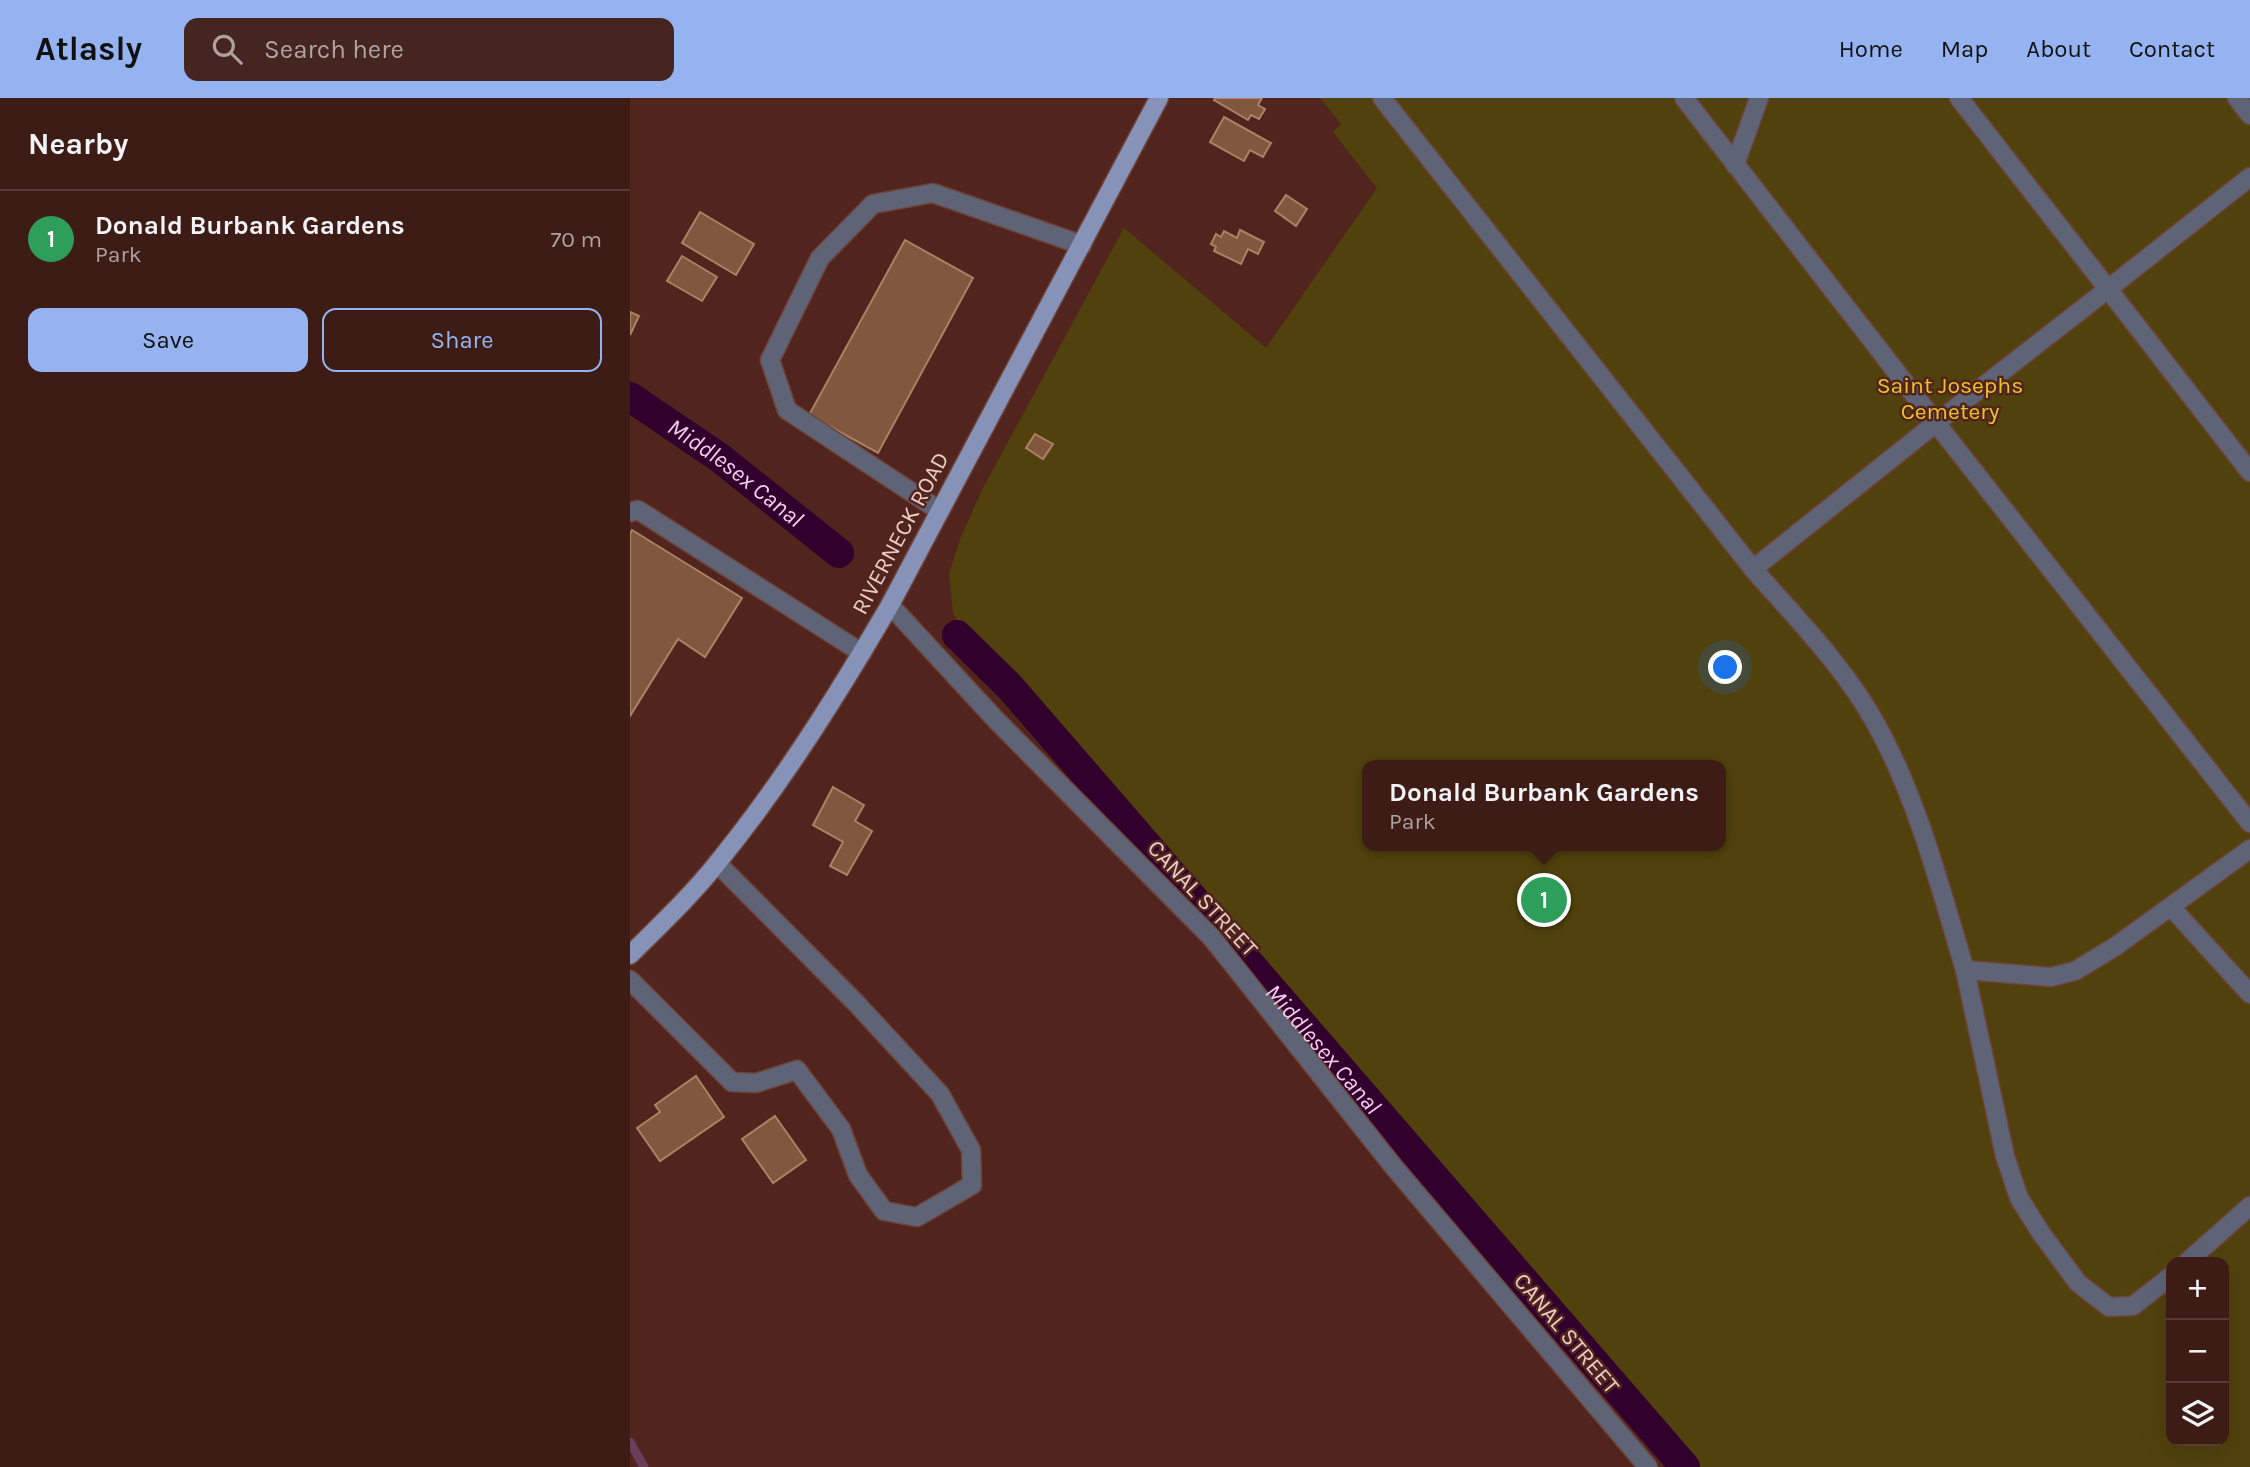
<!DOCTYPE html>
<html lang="en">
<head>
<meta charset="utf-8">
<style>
  :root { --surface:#3d1c16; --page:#44251f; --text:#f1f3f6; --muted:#ada1a1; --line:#563a35; --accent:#95b2f1 }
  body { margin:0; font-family:Karla,sans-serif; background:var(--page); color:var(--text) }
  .controls { position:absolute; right:21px; bottom:21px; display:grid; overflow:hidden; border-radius:14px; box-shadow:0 7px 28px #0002 }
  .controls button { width:63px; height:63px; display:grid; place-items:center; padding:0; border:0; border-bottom:2px solid var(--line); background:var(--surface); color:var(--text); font:35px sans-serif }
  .you { position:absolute; left:1096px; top:570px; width:24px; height:24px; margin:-18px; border:5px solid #fff; border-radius:50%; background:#1a73e8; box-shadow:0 0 0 10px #1a73e833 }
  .badge { display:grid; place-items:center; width:46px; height:46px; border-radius:50%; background:var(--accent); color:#fff; font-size:23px; font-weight:700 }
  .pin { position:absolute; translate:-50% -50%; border:4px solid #fff; box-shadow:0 2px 7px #0006 }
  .popup { position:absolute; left:732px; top:662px; width:364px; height:91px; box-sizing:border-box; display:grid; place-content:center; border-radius:14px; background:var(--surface); filter:drop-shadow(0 2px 5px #0005); font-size:23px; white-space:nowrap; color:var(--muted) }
  .popup b { font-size:26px; color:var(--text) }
  .popup::after { content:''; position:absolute; left:50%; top:100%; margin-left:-14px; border:14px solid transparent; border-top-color:var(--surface) }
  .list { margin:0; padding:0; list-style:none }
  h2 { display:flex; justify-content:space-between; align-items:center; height:91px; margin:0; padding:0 28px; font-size:30px }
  h2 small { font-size:23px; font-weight:400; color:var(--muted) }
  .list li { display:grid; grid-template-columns:46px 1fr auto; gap:21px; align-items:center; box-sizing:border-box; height:98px; padding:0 28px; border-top:2px solid var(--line) }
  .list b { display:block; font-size:26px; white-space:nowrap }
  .list p { margin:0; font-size:23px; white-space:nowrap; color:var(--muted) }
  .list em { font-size:23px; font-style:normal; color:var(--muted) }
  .actions { display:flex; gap:14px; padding:21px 28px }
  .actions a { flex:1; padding:16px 0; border:2px solid var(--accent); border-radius:14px; text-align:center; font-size:24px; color:var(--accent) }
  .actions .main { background:var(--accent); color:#111 }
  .icon { flex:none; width:38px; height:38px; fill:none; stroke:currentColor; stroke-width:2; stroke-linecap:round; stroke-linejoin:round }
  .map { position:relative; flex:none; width:1620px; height:1369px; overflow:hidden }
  header { display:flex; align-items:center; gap:42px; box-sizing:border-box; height:98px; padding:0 35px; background:var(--accent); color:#111 }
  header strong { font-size:33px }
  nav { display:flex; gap:38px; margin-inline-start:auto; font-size:24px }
  .search { width:490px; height:63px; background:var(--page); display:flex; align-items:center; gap:18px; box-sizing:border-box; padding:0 24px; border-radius:14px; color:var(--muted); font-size:26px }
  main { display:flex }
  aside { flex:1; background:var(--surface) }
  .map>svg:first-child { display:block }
  .green { fill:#51420d; fill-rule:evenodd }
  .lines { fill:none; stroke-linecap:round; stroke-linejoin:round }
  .stream { stroke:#683e5b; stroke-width:9 }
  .canal { stroke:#31002d; stroke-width:30 }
  .building { fill:#81573d; stroke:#ad8166; stroke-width:2 }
  .minor-casing { stroke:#6d433c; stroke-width:21 }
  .major-casing { stroke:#6d433c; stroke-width:21 }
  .minor { stroke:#5e6476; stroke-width:18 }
  .major { stroke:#8792b8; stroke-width:18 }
  .labels { text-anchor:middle; stroke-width:5; stroke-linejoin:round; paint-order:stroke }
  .park-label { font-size:23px; fill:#ecc22b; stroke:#51251d }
  .street-label { font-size:23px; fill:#eacdc7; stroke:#51251d }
  .water-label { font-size:24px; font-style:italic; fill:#f3cbec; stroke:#51251d }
</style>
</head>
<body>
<header>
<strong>Atlasly</strong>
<div class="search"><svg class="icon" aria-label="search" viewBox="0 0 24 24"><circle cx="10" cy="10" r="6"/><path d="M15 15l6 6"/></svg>Search here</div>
<nav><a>Home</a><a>Map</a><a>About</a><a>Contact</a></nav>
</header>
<main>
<aside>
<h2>Nearby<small></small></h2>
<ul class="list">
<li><span class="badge" style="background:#2e9e5b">1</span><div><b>Donald Burbank Gardens</b><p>Park</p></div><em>70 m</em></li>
</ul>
<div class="actions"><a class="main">Save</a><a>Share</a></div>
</aside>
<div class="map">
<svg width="1620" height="1369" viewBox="0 0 1620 1369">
  <rect width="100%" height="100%" fill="#51251d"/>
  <path class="green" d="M690 0H1620V1369H1040L691 959 370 596 323 515 319 476 331 439 352 392 494 130 636 250 747 90 703 34 711 26ZM737 667H1091V748H737ZM1541 1164H1594V1343H1541Z"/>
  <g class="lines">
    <path class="stream" d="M0 1344 14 1369"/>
    <g class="canal">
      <path id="s1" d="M0 299 90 360 209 455"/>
      <path id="s2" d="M327 537 380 589 1055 1369"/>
    </g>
  </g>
  <g class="building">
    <path d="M585 0H632L628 7 635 11 629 21 621 17 618 22 584 2Z"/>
    <path d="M594 19 641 45 633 59 620 52 614 63 580 44Z"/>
    <path d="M656 97 677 111 666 128 645 113Z"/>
    <path d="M70 114 124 146 106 177 52 145Z"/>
    <path d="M610 132 634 144 628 156 618 151 611 166 584 153 586 149 581 146 586 136 591 139 594 133 607 140Z"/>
    <path d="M275 142 343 180 248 355 179 317Z"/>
    <path d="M52 158 87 179 72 203 37 183Z"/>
    <path d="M0 214 9 218 0 237Z"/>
    <path d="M405 336 423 346 413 361 396 350Z"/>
    <path d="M2 432 112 500 75 559 48 541 0 618V436Z"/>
    <path d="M203 689 234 707 225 723 242 733 217 777 200 768 213 744 183 727Z"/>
    <path d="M66 978 94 1019 30 1063 7 1030 30 1014 25 1007Z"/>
    <path d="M145 1018 176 1062 143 1085 112 1041Z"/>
  </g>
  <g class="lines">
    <g class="minor-casing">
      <g id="minor">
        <path d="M752 0 1123 471 1306 325 1620 725"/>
        <path d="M1054 0 1306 325 1478 191 1329 0"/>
        <path d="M1607 0 1620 17"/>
        <path d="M1105 67 1129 0"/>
        <path d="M1620 79 1478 191 1620 374"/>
        <path d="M310 413 157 312 140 262 190 160 243 106 303 95 452 147"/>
        <path d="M0 414 8 412 232 555"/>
        <path d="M1123 471C1166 520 1214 568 1246 626 1288 702 1310 789 1335 872"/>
        <path d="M260 507 366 622 582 840 763 1068 1018 1369"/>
        <path d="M1541 809 1620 896"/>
        <path d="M0 882 102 984 126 985 167 972 211 1031 228 1077 254 1113 287 1119 342 1087 341 1052 310 996 226 905 87 765"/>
        <path d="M1557 1164 1620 1108"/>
        <path d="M1541 1178 1503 1208 1479 1209 1448 1185 1411 1135 1389 1100 1375 1058 1335 872 1421 879 1445 873 1486 848 1620 751"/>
      </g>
    </g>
    <g class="major-casing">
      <path id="major" d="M0 857C30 827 62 797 88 764 153 684 208 596 260 507L529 0"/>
    </g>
    <use href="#minor" class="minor"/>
    <use href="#major" class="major"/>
  </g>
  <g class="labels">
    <g class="park-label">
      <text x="1320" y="295">Saint Josephs<tspan x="1320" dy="26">Cemetery</tspan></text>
    </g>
    <g class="street-label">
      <text transform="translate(270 435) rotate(-62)" y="8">RIVERNECK ROAD</text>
      <text transform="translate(573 800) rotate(47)" y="8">CANAL STREET</text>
      <text transform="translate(937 1235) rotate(50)" y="8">CANAL STREET</text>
    </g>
    <g class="water-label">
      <text dy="8" stroke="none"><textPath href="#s1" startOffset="130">Middlesex Canal</textPath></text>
      <text dy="8" stroke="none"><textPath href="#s2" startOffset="553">Middlesex Canal</textPath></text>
    </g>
  </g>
</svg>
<div class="controls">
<button>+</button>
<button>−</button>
<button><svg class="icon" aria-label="layers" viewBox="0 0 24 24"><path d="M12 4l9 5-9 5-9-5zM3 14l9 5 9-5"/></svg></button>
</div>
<div class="you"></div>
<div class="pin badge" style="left:914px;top:802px;background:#2e9e5b">1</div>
<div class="popup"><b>Donald Burbank Gardens</b>Park</div>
</div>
</main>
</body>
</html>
